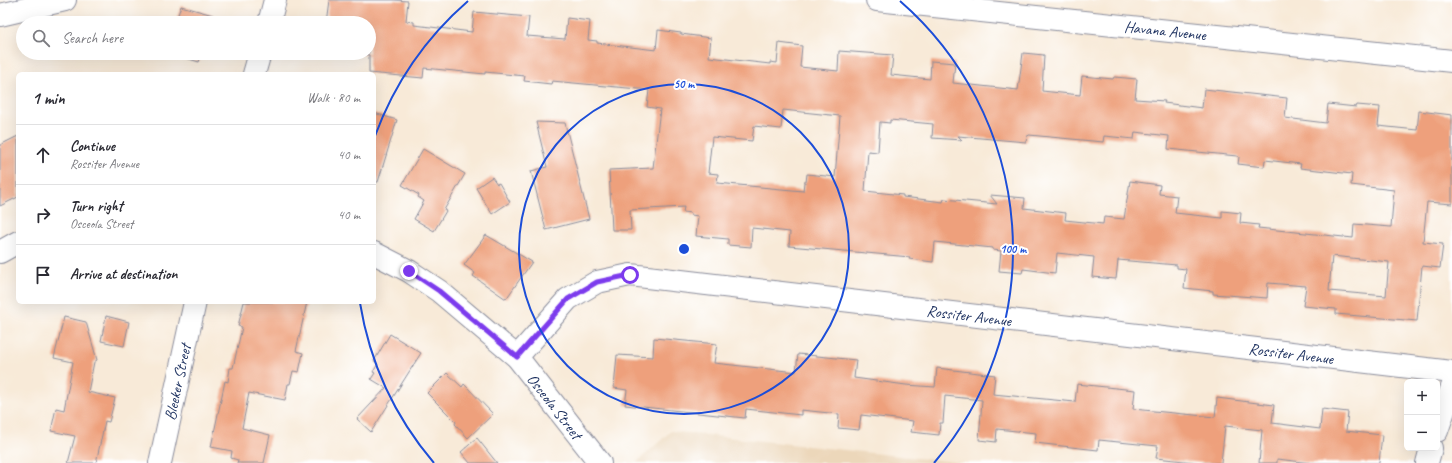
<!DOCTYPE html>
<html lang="en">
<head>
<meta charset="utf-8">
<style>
  :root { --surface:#fff; --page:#f2f2f3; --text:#2b2b33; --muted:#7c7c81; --line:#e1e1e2 }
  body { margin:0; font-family:Caveat,sans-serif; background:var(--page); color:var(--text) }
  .controls { position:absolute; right:12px; bottom:12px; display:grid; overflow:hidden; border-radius:6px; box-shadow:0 4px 16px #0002 }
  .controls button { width:36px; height:36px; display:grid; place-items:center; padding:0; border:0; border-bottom:1px solid var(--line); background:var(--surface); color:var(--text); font:20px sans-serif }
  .stop { position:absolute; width:12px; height:12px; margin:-9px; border:3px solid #7c3aed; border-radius:50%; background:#fff }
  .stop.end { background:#7c3aed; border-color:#fff; box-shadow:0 1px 4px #0008 }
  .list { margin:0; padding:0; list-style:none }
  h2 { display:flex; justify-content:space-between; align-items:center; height:52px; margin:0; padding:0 16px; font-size:17px }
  h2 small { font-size:13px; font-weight:400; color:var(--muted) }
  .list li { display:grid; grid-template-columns:26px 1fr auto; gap:12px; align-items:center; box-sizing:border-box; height:60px; padding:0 16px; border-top:1px solid var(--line) }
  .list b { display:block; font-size:15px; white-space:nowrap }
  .list p { margin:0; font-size:13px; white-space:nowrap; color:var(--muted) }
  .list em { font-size:13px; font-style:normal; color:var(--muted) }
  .icon { flex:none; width:22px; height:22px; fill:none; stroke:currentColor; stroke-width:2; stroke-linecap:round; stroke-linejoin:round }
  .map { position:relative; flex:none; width:1452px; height:463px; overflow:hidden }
  .search { position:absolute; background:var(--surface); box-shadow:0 4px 16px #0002; left:16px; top:16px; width:360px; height:44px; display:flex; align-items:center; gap:10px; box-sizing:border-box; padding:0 14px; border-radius:22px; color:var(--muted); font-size:15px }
  .panel { position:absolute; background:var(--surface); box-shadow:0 4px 16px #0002; left:16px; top:72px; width:360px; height:232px; border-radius:6px }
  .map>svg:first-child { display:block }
  .built { fill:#ecd7ba }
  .building { fill:#eea07b; fill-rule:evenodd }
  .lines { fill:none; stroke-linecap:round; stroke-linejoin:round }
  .minor-casing { stroke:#8a8c9b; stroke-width:24 }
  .minor { stroke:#fff; stroke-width:22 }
  .route { stroke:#7c3aed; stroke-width:5 }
  .ring { fill:none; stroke:#1d4ed8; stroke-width:2 }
  .labels { text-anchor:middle; stroke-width:4; stroke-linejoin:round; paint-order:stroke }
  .street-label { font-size:16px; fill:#1b2f5e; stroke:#fff }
  .centre { fill:#1d4ed8; stroke:#fff; stroke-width:2 }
  .ring-label { font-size:12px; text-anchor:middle; font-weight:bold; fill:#1d4ed8; stroke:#fff; stroke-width:4; stroke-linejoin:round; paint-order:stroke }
</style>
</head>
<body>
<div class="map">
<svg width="1452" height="463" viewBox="0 0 1452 463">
  <rect width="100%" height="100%" fill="#fff"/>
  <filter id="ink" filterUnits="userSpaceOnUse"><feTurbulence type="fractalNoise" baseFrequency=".025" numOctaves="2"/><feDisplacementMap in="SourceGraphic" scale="8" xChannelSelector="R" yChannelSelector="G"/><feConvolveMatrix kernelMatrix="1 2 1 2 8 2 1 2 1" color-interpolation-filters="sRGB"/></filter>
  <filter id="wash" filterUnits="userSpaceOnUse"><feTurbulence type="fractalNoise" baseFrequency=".012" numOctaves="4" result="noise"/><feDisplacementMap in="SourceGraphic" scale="16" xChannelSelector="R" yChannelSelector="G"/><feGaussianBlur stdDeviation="0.9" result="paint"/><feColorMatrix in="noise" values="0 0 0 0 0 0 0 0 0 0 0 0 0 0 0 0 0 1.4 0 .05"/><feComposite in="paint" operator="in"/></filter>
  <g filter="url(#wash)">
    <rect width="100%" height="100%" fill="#f8ead8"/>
    <path class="built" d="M671 431 963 463H636Z"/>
    <g id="blocks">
      <g class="building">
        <path d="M329 0H393L408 1 406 21 414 22V25L472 32 474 12 529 17 527 36 565 39 567 18 590 21 588 40 597 41V43L656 50 658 30 681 33V34L711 38 709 57 770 64V62L777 63 779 43 802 46 800 67 838 71 839 51 893 55 891 75 930 79 931 61 955 63 953 83 1018 90 1023 53 1044 55 1042 91 1080 95 1082 76 1113 79 1114 77 1137 79 1135 99 1165 101 1164 103 1202 108 1204 89 1287 98 1285 118 1326 123 1328 104 1356 107 1357 105 1380 107 1378 126 1417 130 1419 111 1452 115V204L1427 202 1423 242 1443 244 1440 268 1422 266 1417 321 1336 314V309L1303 306 1306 286 1268 283 1267 298 1213 294V291L1184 288 1186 269 1177 268V265L1118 260 1116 279 1092 277 1094 257 1057 253 1055 273 1023 269 1022 273 999 271 1001 251 993 250V248L935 242 933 262 909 259 910 257 789 246 790 232 752 228 751 247 728 245V239L696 236 698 216 691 215V213L683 212 684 207 630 210 631 230H612L609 170 653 168 660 109 647 107 649 90 552 81 551 84 524 81 525 76 485 72V74L424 68 423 78 369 73V55L350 53H369V23H326ZM783 110 840 116 835 177 807 174 806 182H804L803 191 717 183 718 174 708 173 712 137 752 141 754 126 781 129ZM890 120 933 124 932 138 962 140 958 136 1026 142 1027 136H1028L1029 135 1103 142 1104 136 1134 139 1135 132 1169 136 1168 149 1237 156 1239 157 1238 164 1264 167 1265 160 1301 164 1300 168 1352 174 1351 185 1394 190 1391 227 1354 224 1353 238 1258 228 1259 225 1240 223 1241 213 1222 211V218L1175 213 1177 196 1159 194 1160 185 1130 181 1124 219 1104 217 1103 224 1065 220 1066 213 1024 208 1025 198 990 195 997 204 944 199 943 202 903 197V195L865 191 868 151 878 152 880 122 890 123ZM1332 256 1389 262 1386 296 1329 291Z"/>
        <path d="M181 6 213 15 211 23H175Z"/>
        <path d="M169 53H202L199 62Z"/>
        <path d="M374 113 397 120 378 182H374Z"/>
        <path d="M536 122 565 123 589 219 546 230 531 171 547 167Z"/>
        <path d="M18 136V197L0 206V145Z"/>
        <path d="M423 149 465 174 444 210 446 211 434 231 414 219 424 201 418 197 419 195 402 185Z"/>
        <path d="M492 177 497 184 499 183 510 202 492 214 476 188Z"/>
        <path d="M486 235 532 262 506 299 473 276 475 273 464 265Z"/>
        <path d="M244 302H307L296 351 303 353 299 372 293 371 290 384H288L285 400 249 393 242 428 270 435 264 463H237L238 460 231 458 232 451 211 447 225 381 228 382 230 368H233L242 327 238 326Z"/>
        <path d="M106 316 129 322 124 346 101 341Z"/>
        <path d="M64 317 86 322 97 360 94 362 88 392 115 398 109 422 105 421 96 463H68L75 436 51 431 56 408 64 410 73 362 54 358Z"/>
        <path d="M390 334 421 353 371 432 357 419 386 388 371 379 375 373 373 372 378 364 374 361Z"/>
        <path d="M654 338 717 344 714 363 796 372 798 354 856 360 854 378 906 385 935 387 937 368 995 375 993 394 1075 402 1077 384 1135 390 1133 409 1215 417 1217 398 1274 405 1272 423 1320 429 1322 409 1348 412 1346 431 1382 435 1379 463H1311L1277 459V463H1259L1262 430 1225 426 1221 463H1203L1156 458 1158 446 1099 440 1098 450 1035 443 1036 433 997 429 996 442 979 440 982 400 945 396 943 423H940L939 435 911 432 913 421 861 415 859 430 838 428 839 414 801 410V415L746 409 745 418 625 405 627 390 614 388 617 355 653 357Z"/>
        <path d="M447 373 462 387 464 384 493 414 468 438 455 424 456 422 427 393Z"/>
        <path d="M477 438 497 463H470L461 452Z"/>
      </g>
    </g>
  </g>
  <g filter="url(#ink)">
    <use href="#blocks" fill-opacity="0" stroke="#8a8c9b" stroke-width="1"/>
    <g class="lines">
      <g class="minor-casing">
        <g id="minor">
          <path d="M877 0 1452 61"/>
          <path d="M0 15 65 0"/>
          <path d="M269 23 275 0"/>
          <path d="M254 74 260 53"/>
          <path d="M0 252 18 242"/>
          <path d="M374 253 409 271 439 291 517 357 600 463"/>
          <path d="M517 357 568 299 597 282 630 275 1452 372"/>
          <path d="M1437 431 1452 387"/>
          <path d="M160 463 195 302"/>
          <path d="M1427 463 1431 448"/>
        </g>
      </g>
      <use href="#minor" class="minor"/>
    </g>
  </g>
  <g class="lines" filter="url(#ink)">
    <path class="route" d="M409 271 439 291 517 357 568 299 597 282 630 275"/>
  </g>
  <g class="ring">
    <circle cx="684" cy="249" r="165"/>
    <path d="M434 463A329 329 0 0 1 360 303M375 136A329 329 0 0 1 468 1M900 1A329 329 0 0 1 934 463"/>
  </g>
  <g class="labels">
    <g class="street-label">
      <text transform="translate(1165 30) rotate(6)" y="6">Havana Avenue</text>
      <text transform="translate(969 315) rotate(7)" y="6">Rossiter Avenue</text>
      <text transform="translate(1291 353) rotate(7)" y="6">Rossiter Avenue</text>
      <text transform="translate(177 382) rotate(-78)" y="6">Bleeker Street</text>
      <text transform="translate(555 406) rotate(52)" y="6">Osceola Street</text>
    </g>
  </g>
  <circle cx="684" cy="249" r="6" class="centre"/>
  <g class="ring-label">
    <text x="684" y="88">50 m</text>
    <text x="1013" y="253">100 m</text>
  </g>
</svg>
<div class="controls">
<button>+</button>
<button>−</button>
</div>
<div class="stop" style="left:630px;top:275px"></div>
<div class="stop end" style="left:409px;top:271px"></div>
<div class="search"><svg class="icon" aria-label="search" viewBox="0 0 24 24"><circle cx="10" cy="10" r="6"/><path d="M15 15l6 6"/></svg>Search here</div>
<section class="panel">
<h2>1 min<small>Walk · 80 m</small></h2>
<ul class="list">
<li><svg class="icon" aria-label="ahead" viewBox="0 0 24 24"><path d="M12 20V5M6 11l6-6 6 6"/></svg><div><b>Continue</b><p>Rossiter Avenue</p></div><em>40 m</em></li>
<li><svg class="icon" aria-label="right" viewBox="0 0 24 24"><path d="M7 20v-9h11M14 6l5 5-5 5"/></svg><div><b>Turn right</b><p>Osceola Street</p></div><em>40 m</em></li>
<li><svg class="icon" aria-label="arrive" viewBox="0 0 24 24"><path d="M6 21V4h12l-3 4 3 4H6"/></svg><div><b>Arrive at destination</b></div></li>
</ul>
</section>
</div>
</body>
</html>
